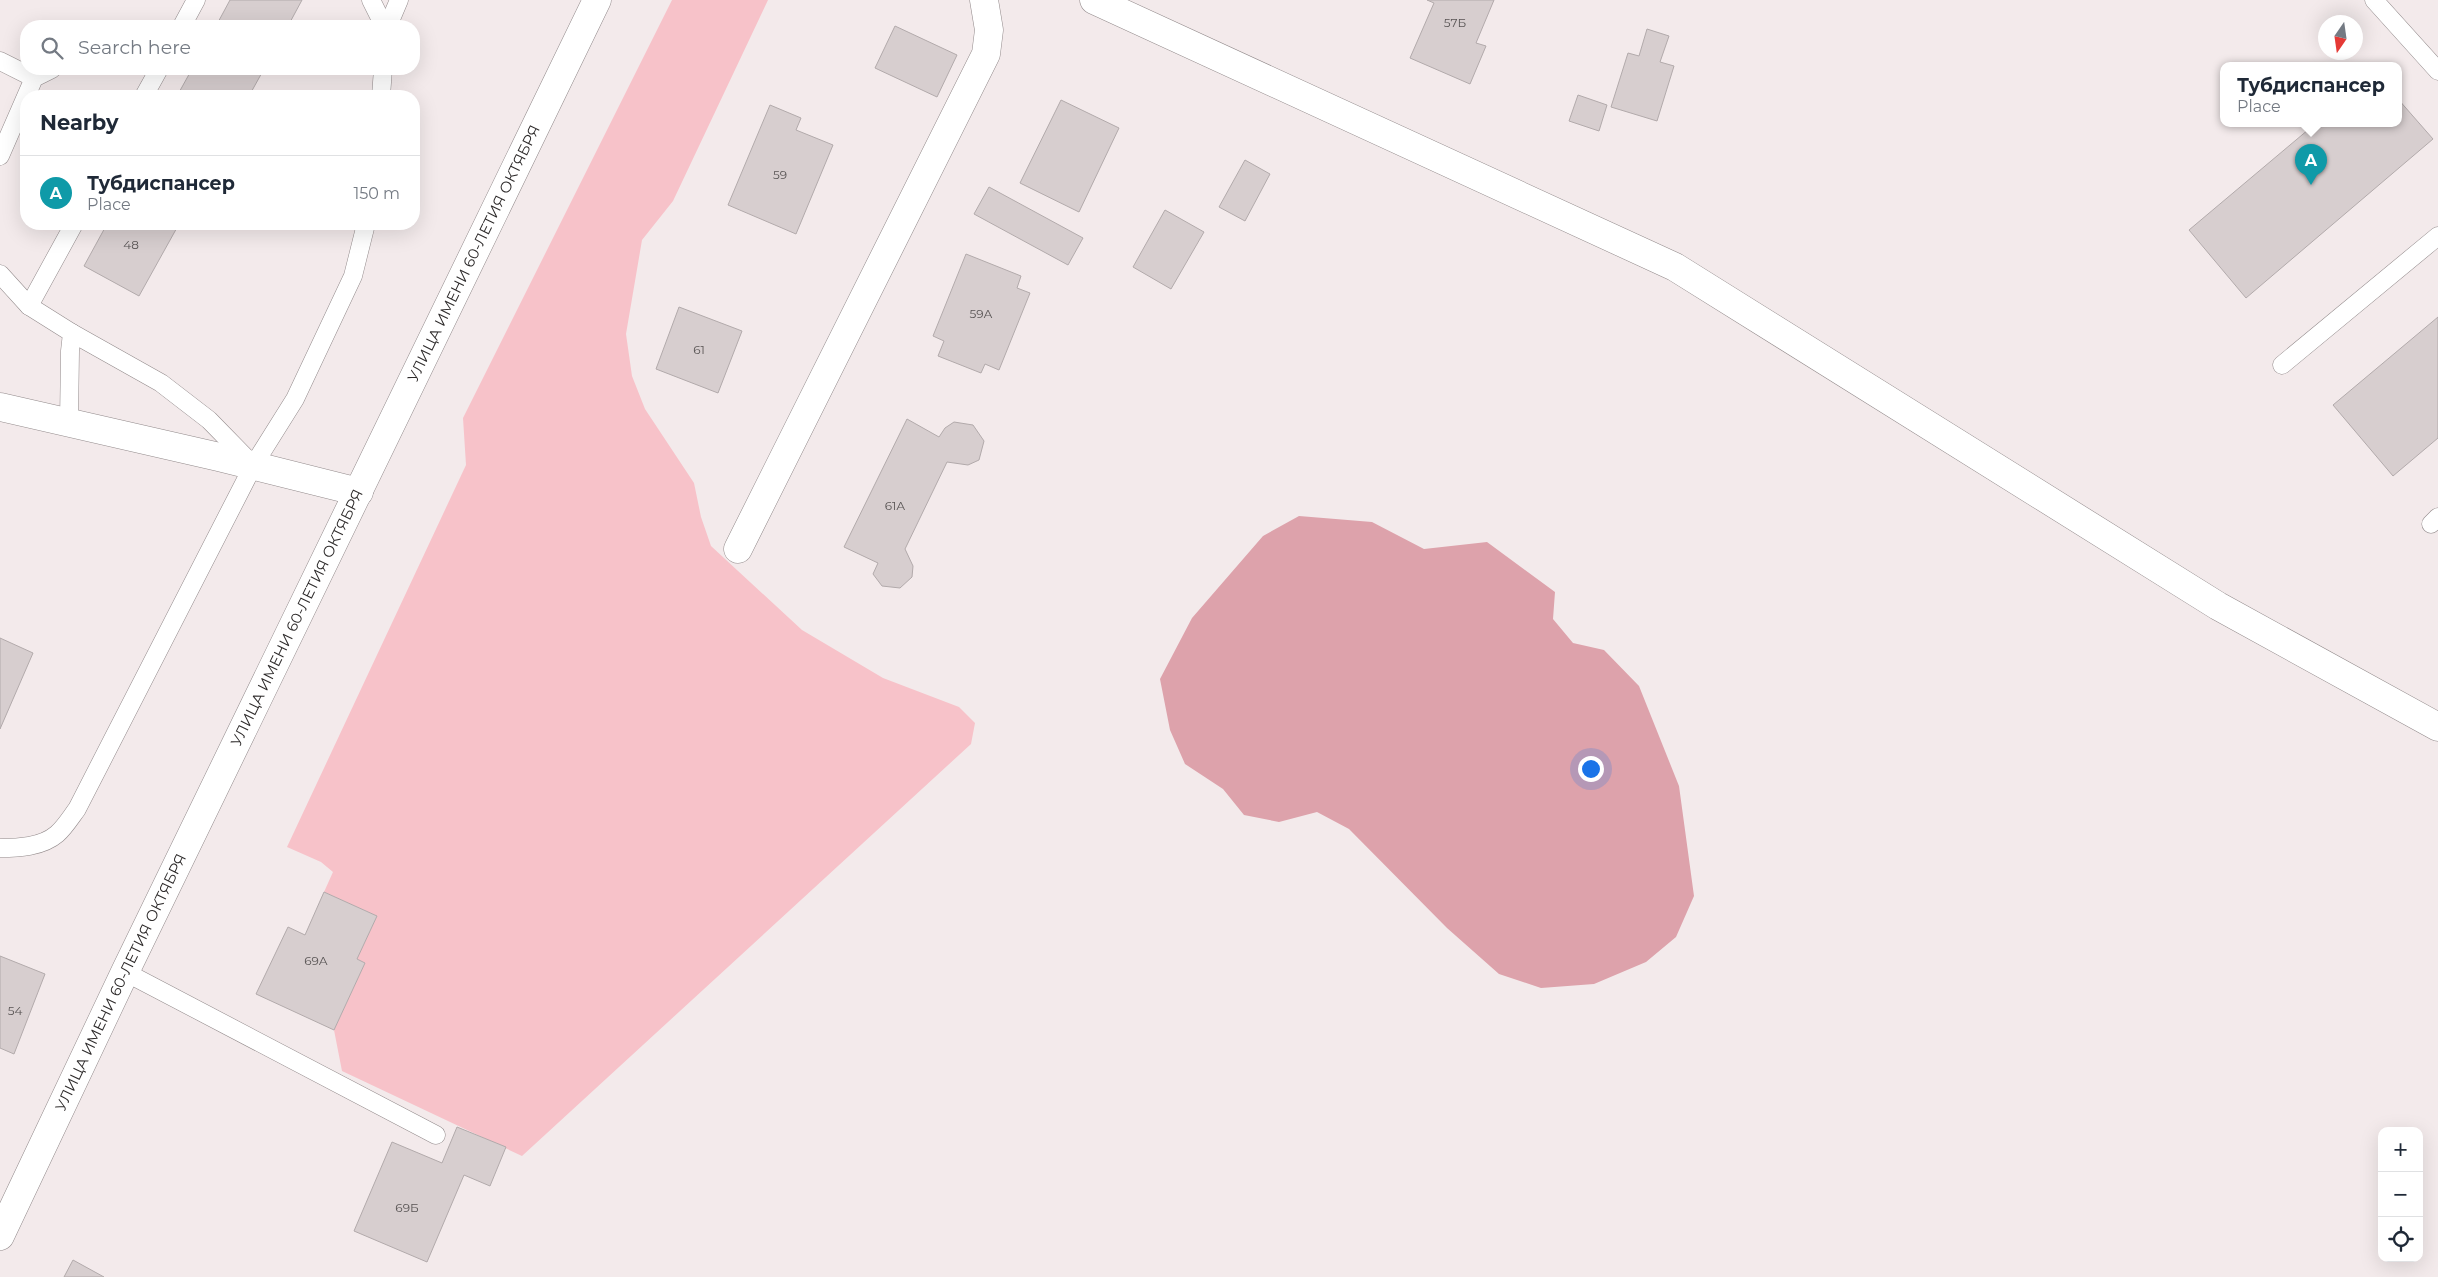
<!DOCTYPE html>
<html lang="en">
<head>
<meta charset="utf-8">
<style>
  :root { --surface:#fff; --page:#f6f6f7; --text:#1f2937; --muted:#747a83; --line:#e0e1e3; --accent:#3f8681 }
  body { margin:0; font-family:Montserrat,sans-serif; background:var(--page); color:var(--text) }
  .controls { position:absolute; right:15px; bottom:15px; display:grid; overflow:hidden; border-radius:10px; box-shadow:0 5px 20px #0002 }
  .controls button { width:45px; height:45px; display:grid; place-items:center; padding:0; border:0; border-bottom:1px solid var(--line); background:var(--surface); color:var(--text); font:25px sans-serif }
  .compass { position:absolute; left:2318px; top:15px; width:45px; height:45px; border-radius:50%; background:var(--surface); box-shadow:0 5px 20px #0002; rotate:193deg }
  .you { position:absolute; left:1590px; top:768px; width:18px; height:18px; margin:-12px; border:4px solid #fff; border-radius:50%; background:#1a73e8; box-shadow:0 0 0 8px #1a73e833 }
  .badge { display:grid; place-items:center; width:32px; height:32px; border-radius:50%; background:var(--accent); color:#fff; font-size:16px; font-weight:700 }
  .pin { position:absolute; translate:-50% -41px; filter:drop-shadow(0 1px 2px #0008) }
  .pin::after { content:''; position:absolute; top:26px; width:18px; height:15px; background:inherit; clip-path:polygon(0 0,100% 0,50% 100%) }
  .popup { position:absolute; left:2220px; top:62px; width:182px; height:65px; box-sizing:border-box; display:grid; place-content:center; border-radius:10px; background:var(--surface); filter:drop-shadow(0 1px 4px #0005); font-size:16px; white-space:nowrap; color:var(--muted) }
  .popup b { font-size:19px; color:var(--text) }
  .popup::after { content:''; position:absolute; left:50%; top:100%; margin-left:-10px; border:10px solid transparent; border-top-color:var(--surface) }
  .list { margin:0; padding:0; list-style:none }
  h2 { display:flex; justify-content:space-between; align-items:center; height:65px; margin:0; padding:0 20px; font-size:21px }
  h2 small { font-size:16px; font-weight:400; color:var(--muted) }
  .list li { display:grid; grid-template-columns:32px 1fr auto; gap:15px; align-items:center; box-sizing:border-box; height:75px; padding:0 20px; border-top:1px solid var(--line) }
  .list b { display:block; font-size:19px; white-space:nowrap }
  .list p { margin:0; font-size:16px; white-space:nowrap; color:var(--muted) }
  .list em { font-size:16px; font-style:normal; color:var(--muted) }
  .icon { flex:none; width:28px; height:28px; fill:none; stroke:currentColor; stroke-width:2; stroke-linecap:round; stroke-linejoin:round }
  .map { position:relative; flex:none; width:2438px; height:1277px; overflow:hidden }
  .search { position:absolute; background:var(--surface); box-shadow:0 5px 20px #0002; left:20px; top:20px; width:400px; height:55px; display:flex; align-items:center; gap:12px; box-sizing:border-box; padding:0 18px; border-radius:20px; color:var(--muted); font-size:19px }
  .panel { position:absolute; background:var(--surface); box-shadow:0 5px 20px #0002; left:20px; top:90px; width:400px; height:140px; border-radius:20px }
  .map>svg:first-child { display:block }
  .green { fill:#f7c2c9 }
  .water { fill:#dda2ab }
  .building { fill:#d7cecf; stroke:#b2aaab }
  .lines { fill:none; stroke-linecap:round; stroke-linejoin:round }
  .service-casing { stroke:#928a8b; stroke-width:19 }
  .minor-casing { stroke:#928a8b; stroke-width:29 }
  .primary-casing { stroke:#928a8b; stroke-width:29 }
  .service { stroke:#fff; stroke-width:18 }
  .minor { stroke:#fff; stroke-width:28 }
  .primary { stroke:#fff; stroke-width:28 }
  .labels { text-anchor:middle; stroke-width:4.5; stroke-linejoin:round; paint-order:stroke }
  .number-label { font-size:12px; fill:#585454 }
  .street-label { font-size:15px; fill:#2e2b2b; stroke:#fff }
</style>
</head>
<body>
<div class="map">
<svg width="2438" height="1277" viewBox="0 0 2438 1277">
  <rect width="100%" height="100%" fill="#f3eaeb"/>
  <path class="green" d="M672 0H768L673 201 642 240 626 334 632 376 645 409 694 483 701 517 711 546 802 630 883 678 959 707 975 723 971 744 522 1156 342 1071 334 1030 365 963 357 959 377 916 324 892 333 872 321 862 287 847 466 465 463 418Z"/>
  <path class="water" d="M1299 516 1372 522 1424 549 1487 542 1555 592 1553 619 1573 643 1604 650 1639 686 1679 786 1694 896 1676 937 1646 962 1594 984 1541 988 1499 974 1447 928 1349 829 1317 812 1279 822 1244 815 1223 789 1185 764 1170 730 1160 679 1192 618 1263 536Z"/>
  <g class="building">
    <path d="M230 0H302L288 26H216Z"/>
    <path d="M1427 0H1494L1476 43 1486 46 1470 84 1410 58 1434 3Z"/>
    <path d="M895 26 957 55 937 97 875 68Z"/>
    <path d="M1647 29 1669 36 1660 62 1674 66 1657 121 1611 107 1628 53 1639 56Z"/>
    <path d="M192 69H264L249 96H177Z"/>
    <path d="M1578 95 1607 105 1599 131 1569 121Z"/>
    <path d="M2398 99 2433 139 2246 298 2189 230 2315 124H2398Z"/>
    <path d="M1061 100 1119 128 1079 212 1020 183Z"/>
    <path d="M770 105 801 118 796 130 833 145 796 234 728 205Z"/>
    <path d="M1245 160 1270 174 1245 221 1219 207Z"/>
    <path d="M989 187 1083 238 1068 265 974 214Z"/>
    <path d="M1165 210 1204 232 1171 289 1133 267Z"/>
    <path d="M107 224H179L139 296 84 266Z"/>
    <path d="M966 254 1021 276 1017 288 1030 293 999 370 985 364 981 373 938 356 944 341 933 336Z"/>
    <path d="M679 307 742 331 718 393 656 369Z"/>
    <path d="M2438 317V438L2393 476 2333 405Z"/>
    <path d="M907 419 939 437 945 428 954 422 973 425 984 441 979 460 968 465 947 462 905 549 913 566 912 577 900 588 882 586 873 574 878 563 844 547Z"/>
    <path d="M0 638 33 653 0 729Z"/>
    <path d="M324 892 377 916 357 959 365 963 334 1030 256 994 288 927 305 935Z"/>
    <path d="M0 956 45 974 14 1054 0 1048Z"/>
    <path d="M457 1127 506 1147 490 1186 464 1175 427 1262 354 1231 392 1142 442 1163Z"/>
    <path d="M73 1260 104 1277H64Z"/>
  </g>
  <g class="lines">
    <g class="service-casing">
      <g id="service">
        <path d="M371 0 384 26"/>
        <path d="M2374 0 2438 71"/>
        <path d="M182 26 196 0"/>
        <path d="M388 26 399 0"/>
        <path d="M0 61 34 78"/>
        <path d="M144 96 159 69"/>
        <path d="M381 96 383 69"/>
        <path d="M0 156 34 78 52 69"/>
        <path d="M0 274 29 306 72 333 70 351 69 422"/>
        <path d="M29 306 74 224"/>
        <path d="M72 333 161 383 209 420 251 463"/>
        <path d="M2282 365 2438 236"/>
        <path d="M2431 524 2438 517"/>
        <path d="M0 848C18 848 42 847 57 834 65 827 71 817 77 809L253 466 295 399 353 276 366 224"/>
        <path d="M125 972 436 1135"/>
      </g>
    </g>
    <g class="minor-casing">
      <g id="minor">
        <path d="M1094 0 1675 267 2218 606 2438 727"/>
        <path d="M0 407 219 457 359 492"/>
        <path d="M738 549 986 54 989 30 984 0"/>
      </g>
    </g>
    <g class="primary-casing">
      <g id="primary">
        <path id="s1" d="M0 1236 125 972 597 0"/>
      </g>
    </g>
    <use href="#service" class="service"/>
    <use href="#minor" class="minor"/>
    <use href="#primary" class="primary"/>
  </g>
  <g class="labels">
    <g class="number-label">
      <text x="1455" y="27">57Б</text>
      <text x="780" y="179">59</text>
      <text x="131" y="249">48</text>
      <text x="981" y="318">59А</text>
      <text x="699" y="354">61</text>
      <text x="895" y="510">61А</text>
      <text x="316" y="965">69А</text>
      <text x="15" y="1015">54</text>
      <text x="407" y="1212">69Б</text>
    </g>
    <g class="street-label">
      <text dy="5" stroke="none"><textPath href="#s1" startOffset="1091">УЛИЦА ИМЕНИ 60-ЛЕТИЯ ОКТЯБРЯ</textPath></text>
      <text dy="5" stroke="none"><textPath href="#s1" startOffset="686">УЛИЦА ИМЕНИ 60-ЛЕТИЯ ОКТЯБРЯ</textPath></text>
      <text dy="5" stroke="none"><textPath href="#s1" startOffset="281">УЛИЦА ИМЕНИ 60-ЛЕТИЯ ОКТЯБРЯ</textPath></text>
    </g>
  </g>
</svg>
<div class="controls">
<button>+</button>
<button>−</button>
<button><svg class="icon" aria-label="locate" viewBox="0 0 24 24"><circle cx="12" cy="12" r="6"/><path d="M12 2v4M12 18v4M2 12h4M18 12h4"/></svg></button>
</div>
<svg class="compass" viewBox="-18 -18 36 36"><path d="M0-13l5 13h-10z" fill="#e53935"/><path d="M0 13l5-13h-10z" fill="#747a83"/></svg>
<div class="you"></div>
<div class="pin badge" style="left:2311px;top:185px;background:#0f9aa8">A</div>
<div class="popup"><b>Тубдиспансер</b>Place</div>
<div class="search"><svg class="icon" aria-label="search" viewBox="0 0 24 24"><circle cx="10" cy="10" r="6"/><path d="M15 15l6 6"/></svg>Search here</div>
<section class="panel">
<h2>Nearby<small></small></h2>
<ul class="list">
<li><span class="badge" style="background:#0f9aa8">A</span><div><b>Тубдиспансер</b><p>Place</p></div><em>150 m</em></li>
</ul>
</section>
</div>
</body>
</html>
